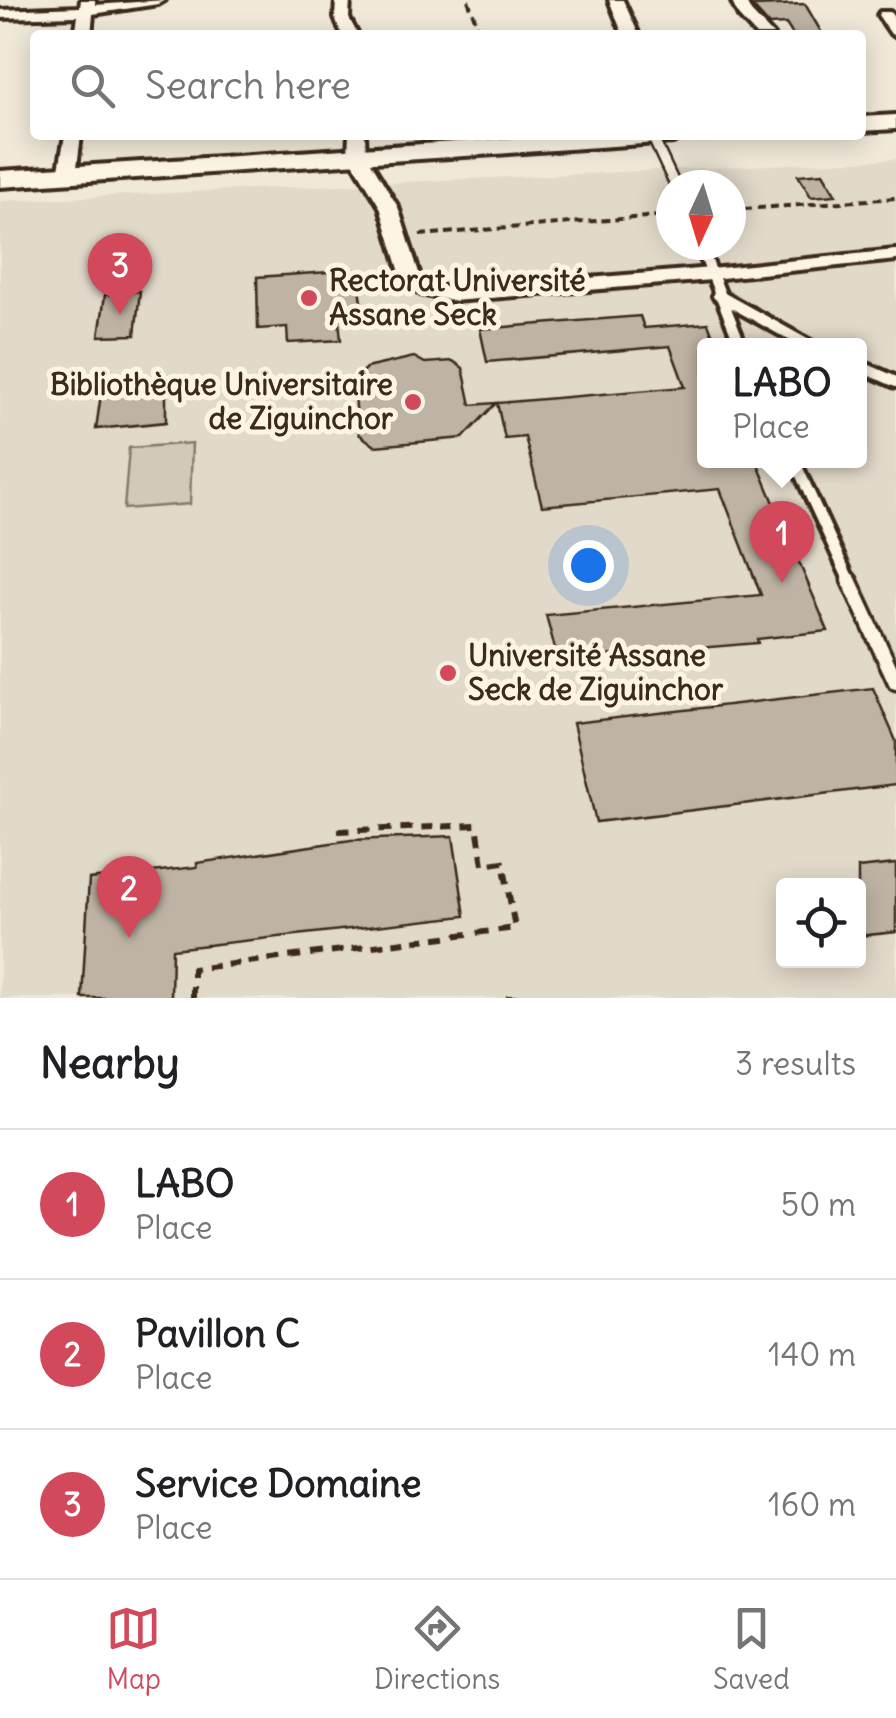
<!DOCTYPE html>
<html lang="en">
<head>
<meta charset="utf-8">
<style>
  :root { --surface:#fff; --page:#f6f6f6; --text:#202124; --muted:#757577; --line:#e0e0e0; --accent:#d1495b }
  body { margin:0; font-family:Delius,sans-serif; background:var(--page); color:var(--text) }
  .controls { position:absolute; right:30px; bottom:30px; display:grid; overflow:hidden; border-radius:10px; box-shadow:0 5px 25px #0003 }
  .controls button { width:90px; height:90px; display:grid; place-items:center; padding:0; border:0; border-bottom:2px solid var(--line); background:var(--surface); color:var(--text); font:50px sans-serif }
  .compass { position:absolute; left:656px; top:170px; width:90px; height:90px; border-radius:50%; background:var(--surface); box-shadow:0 5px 25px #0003; rotate:184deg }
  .you { position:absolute; left:588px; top:565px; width:35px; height:35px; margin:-25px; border:8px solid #fff; border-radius:50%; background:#1a73e8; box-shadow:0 0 0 15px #1a73e833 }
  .badge { display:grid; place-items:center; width:65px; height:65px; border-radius:50%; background:var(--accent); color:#fff; font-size:32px; font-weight:700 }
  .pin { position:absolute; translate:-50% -82px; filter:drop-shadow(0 2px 5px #0008) }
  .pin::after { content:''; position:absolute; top:52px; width:35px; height:30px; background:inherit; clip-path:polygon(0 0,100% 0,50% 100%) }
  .popup { position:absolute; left:697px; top:338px; width:170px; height:130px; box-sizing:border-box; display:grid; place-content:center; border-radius:10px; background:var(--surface); filter:drop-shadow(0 2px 8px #0005); font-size:32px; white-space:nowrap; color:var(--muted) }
  .popup b { font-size:38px; color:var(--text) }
  .popup::after { content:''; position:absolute; left:50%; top:100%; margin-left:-20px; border:20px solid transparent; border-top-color:var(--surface) }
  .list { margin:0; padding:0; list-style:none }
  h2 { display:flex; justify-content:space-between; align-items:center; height:130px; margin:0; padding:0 40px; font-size:42px }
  h2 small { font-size:32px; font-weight:400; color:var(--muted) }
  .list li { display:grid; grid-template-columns:65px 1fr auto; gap:30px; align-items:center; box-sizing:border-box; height:150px; padding:0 40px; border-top:2px solid var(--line) }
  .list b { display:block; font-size:38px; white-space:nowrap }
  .list p { margin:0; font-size:32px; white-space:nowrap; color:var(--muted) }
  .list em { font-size:32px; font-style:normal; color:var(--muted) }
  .icon { flex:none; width:55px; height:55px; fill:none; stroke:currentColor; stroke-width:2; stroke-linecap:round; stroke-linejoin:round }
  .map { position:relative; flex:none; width:896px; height:998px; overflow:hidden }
  .search { position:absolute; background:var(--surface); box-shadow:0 5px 25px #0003; left:30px; right:30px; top:30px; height:110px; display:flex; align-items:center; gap:25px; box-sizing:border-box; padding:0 35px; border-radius:10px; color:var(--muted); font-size:38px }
  .sheet { height:580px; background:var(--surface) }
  nav { display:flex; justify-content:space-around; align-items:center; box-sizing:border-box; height:140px; border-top:2px solid var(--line); background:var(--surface); font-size:28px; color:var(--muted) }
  nav a { display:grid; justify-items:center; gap:5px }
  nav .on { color:var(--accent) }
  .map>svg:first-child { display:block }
  .built { fill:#e1d9c9; fill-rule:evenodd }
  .green { fill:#d2c9ba; stroke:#867a6c; stroke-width:2.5 }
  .building { fill:#beb3a4; stroke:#3b2a1e; stroke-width:2.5 }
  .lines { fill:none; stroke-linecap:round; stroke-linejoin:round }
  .lane-far2-casing { stroke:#3b2a1e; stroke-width:14 }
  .lane-far1-casing { stroke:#3b2a1e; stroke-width:18 }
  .lane-casing { stroke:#3b2a1e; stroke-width:21 }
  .street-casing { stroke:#3b2a1e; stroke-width:8 }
  .secondary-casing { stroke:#3b2a1e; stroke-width:8 }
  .path-far1 { stroke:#3b2a1e; stroke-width:4; stroke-dasharray:8 5; stroke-linecap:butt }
  .path { stroke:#3b2a1e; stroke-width:6; stroke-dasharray:12 9; stroke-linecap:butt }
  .lane-far2 { stroke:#fcf5e5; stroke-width:9 }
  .lane-far1 { stroke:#fcf5e5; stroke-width:10 }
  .lane { stroke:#fcf5e5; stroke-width:14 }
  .street { fill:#fcf5e5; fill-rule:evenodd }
  .secondary { fill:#fcf5e5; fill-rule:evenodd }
  .poi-dot { fill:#d1495b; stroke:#fcf5e5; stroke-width:4 }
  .labels { text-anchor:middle; stroke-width:10; stroke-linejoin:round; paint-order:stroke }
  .poi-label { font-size:30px; font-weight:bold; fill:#3b2a1e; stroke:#fcf5e5; text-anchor:start }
</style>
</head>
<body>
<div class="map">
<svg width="896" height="998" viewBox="0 0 896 998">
  <rect width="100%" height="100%" fill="#f0e9d9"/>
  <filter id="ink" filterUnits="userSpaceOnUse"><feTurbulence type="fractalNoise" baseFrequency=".01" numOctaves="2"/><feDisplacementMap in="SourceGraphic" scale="20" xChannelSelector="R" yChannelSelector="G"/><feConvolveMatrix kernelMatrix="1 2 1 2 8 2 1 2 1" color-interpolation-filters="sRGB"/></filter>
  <g filter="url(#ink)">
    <path class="built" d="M896 159V998H0V201ZM671 185H731V245H671ZM704 346H860V460H704ZM784 886H858V961H784Z"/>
    <path class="green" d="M192 443 190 504 124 509 129 448Z"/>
    <g class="building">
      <path d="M805 4 823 35H793L786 24 769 25 752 6Z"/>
      <path d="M823 173 836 195 811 197 798 175Z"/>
      <path d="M358 270 364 319 339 320 341 340 288 343 287 327 258 329 257 277Z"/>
      <path d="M140 291 135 335 99 336 105 295Z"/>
      <path d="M640 316 644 328 708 323 717 346H704V460H756L828 631 757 639 758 643 558 660 546 615 761 595 720 489 542 506 525 437 505 439 497 403 685 387 670 346 487 362 480 329Z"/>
      <path d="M414 357 425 363 453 361 463 368 471 405 496 403 463 438 375 446 359 434 353 380 366 368Z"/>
      <path d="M166 376V422L96 429 103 380Z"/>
      <path d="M873 688 896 741V785L596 822 573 723Z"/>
      <path d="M453 836 465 916 172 949 171 998H82L89 879 197 867V863L351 840Z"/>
      <path d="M896 864V932L858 936V868Z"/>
    </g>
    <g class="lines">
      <g class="lane-far2-casing">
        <g id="lane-far2">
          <path d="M652 136 675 185"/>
          <path d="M700 245 705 256"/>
          <path d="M884 256 896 255"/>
        </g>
      </g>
      <g class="lane-far1-casing">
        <g id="lane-far1">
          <path d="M704 254 741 346"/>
          <path d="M711 274 896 255"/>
          <path d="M718 295 810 346"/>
          <path d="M860 366 896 382"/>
          <path d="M794 460 850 582"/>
        </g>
      </g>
      <g class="lane-casing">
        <path id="lane" d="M849 580 896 682"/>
      </g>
      <g class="street-casing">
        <g id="street">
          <path d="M81 0H95V5L165 0 158 4 93 14 91 35H75L78 16 0 18V10L80 7Z"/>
          <path d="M336 0H350L349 18 358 35H342L335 18Z"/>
          <path d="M609 0H623L639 35H623Z"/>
          <path d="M731 0H745L751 12 773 35H756L739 17Z"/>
          <path d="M880 12H890L896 20V36L891 34 878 15Z"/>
          <path d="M65 135H81L76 175 67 180 58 175Z"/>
          <path d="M349 135H365L366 154 398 207 420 276 434 285 453 289 711 268 720 274 711 280 453 301 421 294 402 279 380 207 348 154Z"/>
        </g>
      </g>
      <g class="secondary-casing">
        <g id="secondary">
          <path d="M896 115V129L861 131V117Z"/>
          <path d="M562 135H685L673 142 0 187V171Z"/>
        </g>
      </g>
      <g class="path-far1">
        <path d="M468 0 481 35"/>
        <path d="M731 210 896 198"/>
        <path d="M420 235 671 215"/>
      </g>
      <g class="path">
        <path d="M193 998V969L515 928 503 862 483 865 477 825 338 831"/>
        <path d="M506 998H519"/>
      </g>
      <use href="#lane-far2" class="lane-far2"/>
      <use href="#lane-far1" class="lane-far1"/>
      <use href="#lane" class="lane"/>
      <use href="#street" class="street"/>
      <use href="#secondary" class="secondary"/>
    </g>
  </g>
  <g class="poi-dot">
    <circle cx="309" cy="298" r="10"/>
    <circle cx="413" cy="402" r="10"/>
    <circle cx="448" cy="673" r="10"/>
  </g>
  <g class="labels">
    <g class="poi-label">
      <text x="329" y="291">Rectorat Université<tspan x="329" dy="34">Assane Seck</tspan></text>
      <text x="393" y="395" text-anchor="end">Bibliothèque Universitaire<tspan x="393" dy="34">de Ziguinchor</tspan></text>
      <text x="468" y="666">Université Assane<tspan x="468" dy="34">Seck de Ziguinchor</tspan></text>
    </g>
  </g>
</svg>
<div class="controls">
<button><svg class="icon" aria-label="locate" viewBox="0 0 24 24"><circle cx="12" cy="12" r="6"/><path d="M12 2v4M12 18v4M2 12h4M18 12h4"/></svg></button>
</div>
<svg class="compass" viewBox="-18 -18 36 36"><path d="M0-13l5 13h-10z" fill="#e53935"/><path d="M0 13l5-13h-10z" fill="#757577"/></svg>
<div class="you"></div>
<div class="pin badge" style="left:782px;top:583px">1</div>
<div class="popup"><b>LABO</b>Place</div>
<div class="pin badge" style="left:129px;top:938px">2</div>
<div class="pin badge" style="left:120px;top:315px">3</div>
<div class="search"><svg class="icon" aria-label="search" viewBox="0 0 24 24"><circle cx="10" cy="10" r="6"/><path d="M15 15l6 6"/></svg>Search here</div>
</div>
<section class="sheet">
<h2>Nearby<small>3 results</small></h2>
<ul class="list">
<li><span class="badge">1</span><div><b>LABO</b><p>Place</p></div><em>50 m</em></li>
<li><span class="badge">2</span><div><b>Pavillon C</b><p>Place</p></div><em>140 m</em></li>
<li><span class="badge">3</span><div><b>Service Domaine</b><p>Place</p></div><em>160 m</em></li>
</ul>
</section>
<nav>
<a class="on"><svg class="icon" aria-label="map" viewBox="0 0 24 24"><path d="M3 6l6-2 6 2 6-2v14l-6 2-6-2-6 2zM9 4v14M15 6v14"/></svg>Map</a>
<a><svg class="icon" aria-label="directions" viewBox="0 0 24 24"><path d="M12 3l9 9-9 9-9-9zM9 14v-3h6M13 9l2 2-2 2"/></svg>Directions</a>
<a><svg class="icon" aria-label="saved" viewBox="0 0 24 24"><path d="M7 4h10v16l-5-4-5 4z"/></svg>Saved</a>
</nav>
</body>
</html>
